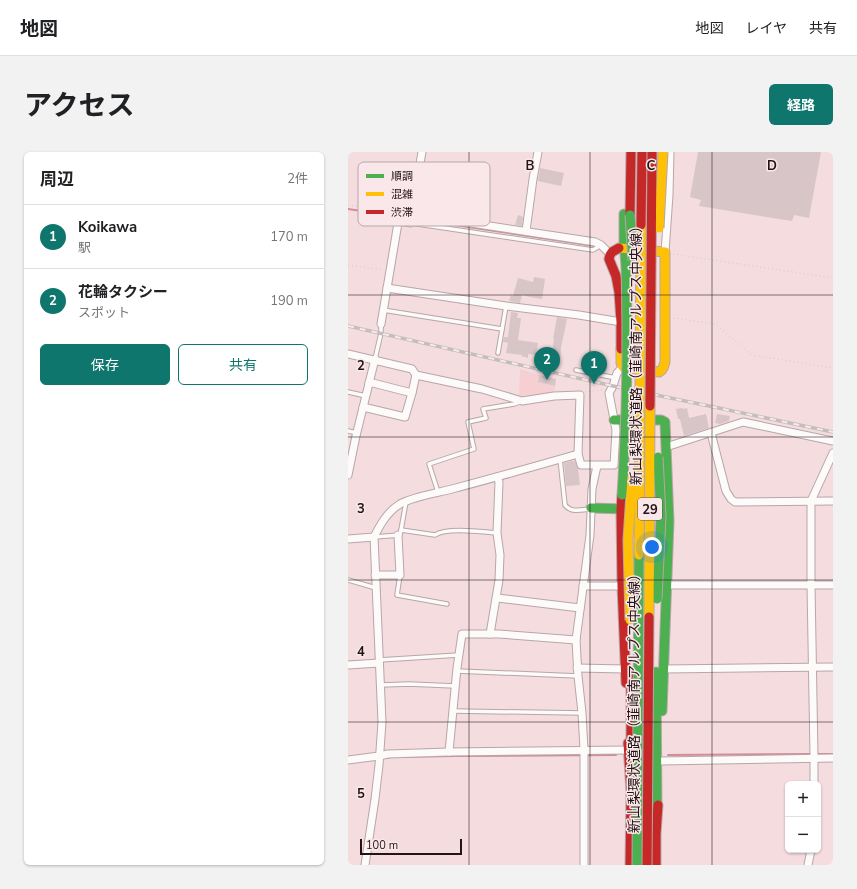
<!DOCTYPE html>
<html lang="ja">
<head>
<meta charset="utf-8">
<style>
  :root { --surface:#fff; --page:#f2f2f2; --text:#202124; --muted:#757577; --line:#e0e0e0; --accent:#0f766e }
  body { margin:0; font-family:"Nunito Sans","Noto Sans JP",sans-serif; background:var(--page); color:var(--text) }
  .controls { position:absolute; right:12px; bottom:12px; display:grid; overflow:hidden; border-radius:6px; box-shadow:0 1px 3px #0004 }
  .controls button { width:36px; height:36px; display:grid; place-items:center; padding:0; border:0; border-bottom:1px solid var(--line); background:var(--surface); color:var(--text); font:20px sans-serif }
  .scale { position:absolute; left:12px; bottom:10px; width:102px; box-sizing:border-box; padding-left:4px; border:2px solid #231416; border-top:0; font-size:11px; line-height:14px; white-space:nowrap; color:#231416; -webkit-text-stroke:3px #f9e7e9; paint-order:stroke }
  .you { position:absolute; left:304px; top:395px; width:14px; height:14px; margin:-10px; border:3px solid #fff; border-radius:50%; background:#1a73e8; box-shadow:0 0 0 6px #1a73e833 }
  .badge { display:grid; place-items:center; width:26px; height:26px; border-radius:50%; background:var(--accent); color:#fff; font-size:13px; font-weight:700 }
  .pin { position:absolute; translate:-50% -33px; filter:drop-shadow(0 1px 2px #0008) }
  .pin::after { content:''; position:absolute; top:21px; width:14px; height:12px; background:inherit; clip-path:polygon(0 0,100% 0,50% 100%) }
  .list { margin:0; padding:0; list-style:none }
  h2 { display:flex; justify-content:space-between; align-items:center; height:52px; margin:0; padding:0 16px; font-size:17px }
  h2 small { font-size:13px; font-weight:400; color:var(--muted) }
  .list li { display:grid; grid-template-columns:26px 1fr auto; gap:12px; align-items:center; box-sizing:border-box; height:64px; padding:0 16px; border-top:1px solid var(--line) }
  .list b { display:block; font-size:15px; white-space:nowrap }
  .list p { margin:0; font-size:13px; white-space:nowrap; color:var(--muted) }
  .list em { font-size:13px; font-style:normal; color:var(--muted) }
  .actions { display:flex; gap:8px; padding:12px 16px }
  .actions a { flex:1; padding:9px 0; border:1px solid var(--accent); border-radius:6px; text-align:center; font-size:14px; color:var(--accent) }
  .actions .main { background:var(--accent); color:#fff }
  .map { position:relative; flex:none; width:485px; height:713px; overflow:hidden; border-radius:6px }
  header { display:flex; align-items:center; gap:24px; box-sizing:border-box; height:56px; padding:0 20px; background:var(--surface); border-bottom:1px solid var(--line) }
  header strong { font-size:19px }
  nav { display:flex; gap:22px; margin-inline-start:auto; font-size:14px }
  .intro { display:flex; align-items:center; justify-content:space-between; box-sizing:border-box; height:96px; padding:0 24px }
  h1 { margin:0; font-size:28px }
  .button { padding:10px 18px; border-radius:6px; background:var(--accent); color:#fff; font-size:14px; font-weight:700 }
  main { display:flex; gap:24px; padding:0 24px }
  aside { flex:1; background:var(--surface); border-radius:6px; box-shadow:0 1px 3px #0004 }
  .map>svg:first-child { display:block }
  .built { fill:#f6cfd3 }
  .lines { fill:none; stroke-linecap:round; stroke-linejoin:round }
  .stream { stroke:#d28d98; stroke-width:2 }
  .building { fill:#d8c5c7 }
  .lane-casing { stroke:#b8a6a8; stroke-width:5.5 }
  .street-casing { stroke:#b8a6a8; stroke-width:9 }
  .fast-casing { stroke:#b8a6a8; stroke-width:11 }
  .slow-casing { stroke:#b8a6a8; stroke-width:11 }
  .jam-casing { stroke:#b8a6a8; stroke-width:11 }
  .path { stroke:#d1cbcb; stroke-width:1; stroke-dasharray:1 3; stroke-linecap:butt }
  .lane { stroke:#fdfafa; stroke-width:3.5 }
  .street { stroke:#fdfafa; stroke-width:7 }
  .fast { stroke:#4caf50; stroke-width:9 }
  .slow { stroke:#ffc107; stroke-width:9 }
  .jam { stroke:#c62828; stroke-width:9 }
  .rail-casing { stroke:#c3bdbd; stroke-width:3.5 }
  .rail { stroke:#f9e7e9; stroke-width:2; stroke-dasharray:6; stroke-linecap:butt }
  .fast-bridge-casing { stroke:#b8a6a8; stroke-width:11; stroke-linecap:butt }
  .slow-bridge-casing { stroke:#b8a6a8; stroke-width:11; stroke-linecap:butt }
  .jam-bridge-casing { stroke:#b8a6a8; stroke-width:11; stroke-linecap:butt }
  .fast-bridge { stroke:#4caf50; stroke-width:9 }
  .slow-bridge { stroke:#ffc107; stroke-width:9 }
  .jam-bridge { stroke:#c62828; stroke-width:9 }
  .grid { fill:none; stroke:#231416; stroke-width:1; stroke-opacity:0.55 }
  .labels { text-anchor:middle; stroke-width:3; stroke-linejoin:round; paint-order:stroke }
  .shield { fill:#f9e7e9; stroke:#635355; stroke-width:1 }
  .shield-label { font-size:13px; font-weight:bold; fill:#231416 }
  .street-label { font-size:14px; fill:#231416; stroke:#f9e7e9 }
  .key { fill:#f9e7e9; stroke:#b9a8aa; stroke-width:1 }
  .key-label { font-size:11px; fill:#231416 }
  .grid-label { font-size:13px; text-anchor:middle; font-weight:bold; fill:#231416; stroke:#f9e7e9; stroke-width:3; stroke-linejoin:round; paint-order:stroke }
</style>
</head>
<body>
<header>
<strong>地図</strong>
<nav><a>地図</a><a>レイヤ</a><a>共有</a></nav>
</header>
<div class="intro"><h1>アクセス</h1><a class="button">経路</a></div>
<main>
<aside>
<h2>周辺<small>2件</small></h2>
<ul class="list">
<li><span class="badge">1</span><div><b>Koikawa</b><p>駅</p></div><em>170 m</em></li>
<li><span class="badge">2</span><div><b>花輪タクシー</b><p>スポット</p></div><em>190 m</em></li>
</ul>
<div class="actions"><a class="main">保存</a><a>共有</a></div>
</aside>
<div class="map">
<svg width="485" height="713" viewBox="0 0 485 713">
  <rect width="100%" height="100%" fill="#f4dcdf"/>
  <path class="built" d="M172 217 191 223 190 230 207 234 206 241 171 244Z"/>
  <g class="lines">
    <g class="stream">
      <path d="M0 57 247 94"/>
      <path d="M468 602H485"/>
      <path d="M320 603 464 602"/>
      <path d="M38 606 43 605 107 604 268 603"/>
    </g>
  </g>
  <g class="building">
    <path d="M350 0H473L461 66 446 63 444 69 351 54 353 48 342 45Z"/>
    <path d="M192 16 216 21 213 34 190 29Z"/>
    <path d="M170 63 175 65 174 74 167 73Z"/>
    <path d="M186 125 197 127 194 147 182 145 174 143 172 151 161 149 163 143 165 144 170 126 185 130Z"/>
    <path d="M163 160 170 161 169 166H173L170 188 190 191 188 203 180 202V206L173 204 174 203 158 201 160 191 155 190 156 185H160Z"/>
    <path d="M209 165 219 167 213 196 212 208 203 207 206 187H205Z"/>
    <path d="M191 223 208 227 207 234 190 230Z"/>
    <path d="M334 256 335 257 339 256 341 266 358 262 361 276 336 284 332 267H330L328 257Z"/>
    <path d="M369 262 382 264 381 269 372 272 367 271Z"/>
    <path d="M224 309H227L230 317 232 333 218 334 216 311Z"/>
  </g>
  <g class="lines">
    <g class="lane-casing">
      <g id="lane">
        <path d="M63 71 245 98 253 93"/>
        <path d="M35 158 154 177"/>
        <path d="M150 201 158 154"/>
        <path d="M27 207 33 181V172"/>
        <path d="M228 218 268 226"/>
        <path d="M0 240 18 244"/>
        <path d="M0 279 9 281"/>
        <path d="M212 307 217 353C223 361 233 358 242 357"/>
        <path d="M90 340 81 312 126 297 120 270 138 266 135 257 166 252 172 250"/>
        <path d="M53 378 58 350"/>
        <path d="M26 385 52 383 53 378 87 383C99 375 135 380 149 381"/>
        <path d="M52 423 49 443 99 452"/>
        <path d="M0 428 28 436"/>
        <path d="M31 508 111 503"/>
        <path d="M109 519 230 524"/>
        <path d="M33 533 61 532 107 534"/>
        <path d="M105 559 234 561"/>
      </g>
    </g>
    <g class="street-casing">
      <g id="street">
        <path d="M63 62 247 90 253 93 262 102"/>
        <path d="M178 79 185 27 190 0"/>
        <path d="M317 100 321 43 322 0"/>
        <path d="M39 136 158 154 231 163 273 170"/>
        <path d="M33 172 50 71 52 69 63 71V62L74 0"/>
        <path d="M0 202 64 217 68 223 134 237 174 249 206 244 232 243 230 302"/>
        <path d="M21 230 64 241"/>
        <path d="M15 255 57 265 64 241 68 223"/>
        <path d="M363 281 378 339 383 347 387 350 485 349"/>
        <path d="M318 295 395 270 485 289"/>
        <path d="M0 323 8 284 27 207"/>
        <path d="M0 387 26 385"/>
        <path d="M27 423H52L50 383"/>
        <path d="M319 433H485"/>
        <path d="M235 434H274"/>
        <path d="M149 446 232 456"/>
        <path d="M142 482 151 428 152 403 149 381 151 330 149 325"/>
        <path d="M0 513 31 511"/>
        <path d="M229 516 277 517"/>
        <path d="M316 517 485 515"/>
        <path d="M101 600 109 516 114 482H151L228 488"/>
        <path d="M0 608 31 604 40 602 101 600 281 598"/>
        <path d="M312 609 485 606"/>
        <path d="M466 632V604L463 433V349L485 301"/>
        <path d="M17 713 27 647 31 613 34 570 26 385C32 373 39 360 52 352 64 345 89 341 104 337 146 326 188 314 230 302L233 313H266L268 278 261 241 265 234 269 221 275 215"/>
        <path d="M236 713V598L234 561 230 524 228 488 242 383 244 337 249 314"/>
        <path d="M460 713 463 698"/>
      </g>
    </g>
    <g class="fast-casing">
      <g id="fast">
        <path d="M276 62V90L278 114"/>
        <path d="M266 268H313L317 270 321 369 314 559"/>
        <path d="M243 356 279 357"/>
        <path d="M308 520 309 659"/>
      </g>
    </g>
    <g class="slow-casing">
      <path id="slow" d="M271 96 317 100V210C316 214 315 218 311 220L275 215 273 211V197"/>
    </g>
    <g class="jam-casing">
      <g id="jam">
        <path d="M282 63 283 0"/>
        <path d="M271 96 264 100 262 103 261 107 268 124 271 140 273 170V197"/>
        <path d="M274 343 273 357 274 434 278 531"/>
        <path d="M280 591 283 640 282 713"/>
        <path d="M281 598 283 588V520"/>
        <path d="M308 713V682L310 653"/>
      </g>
    </g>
    <g class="path">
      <path d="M0 53 57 61"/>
      <path d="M325 102 485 126"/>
      <path d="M0 113 35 118"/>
      <path d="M326 166 367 172 404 203 485 216"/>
      <path d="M237 240 254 238"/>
    </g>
    <use href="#lane" class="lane"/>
    <use href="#street" class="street"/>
    <use href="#fast" class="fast"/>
    <use href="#slow" class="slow"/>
    <use href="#jam" class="jam"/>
    <g class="rail-casing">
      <path id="rail" d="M0 174 265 234 485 280"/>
    </g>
    <use href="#rail" class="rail"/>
    <g class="fast-bridge-casing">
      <g id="fast-bridge">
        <path d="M282 63 285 109"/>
        <path d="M274 343C279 267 280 190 278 114"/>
        <path d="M309 447 313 364 310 305"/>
        <path d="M289 713 291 403"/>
      </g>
    </g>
    <g class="slow-bridge-casing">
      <g id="slow-bridge">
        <path d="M311 76 315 0"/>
        <path d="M291 403 293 73"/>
        <path d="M301 465 302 254"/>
        <path d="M282 468 280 388 284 326"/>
      </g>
    </g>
    <g class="jam-bridge-casing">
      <g id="jam-bridge">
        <path d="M293 73 294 0"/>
        <path d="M302 254 304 0"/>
        <path d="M299 713 301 465"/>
      </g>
    </g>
    <use href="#fast-bridge" class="fast-bridge"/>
    <use href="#slow-bridge" class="slow-bridge"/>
    <use href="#jam-bridge" class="jam-bridge"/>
  </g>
  <path class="grid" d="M121 0V713M242 0V713M364 0V713M0 143H485M0 285H485M0 428H485M0 570H485"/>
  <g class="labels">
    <rect class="shield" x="290" y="346" width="24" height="22" rx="3"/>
    <g class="shield-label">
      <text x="302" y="362">29</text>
    </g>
    <g class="street-label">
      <text transform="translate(288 200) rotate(-90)" y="5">新山梨環状道路（韮崎南アルプス中央線）</text>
      <text transform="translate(286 548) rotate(-90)" y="5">新山梨環状道路（韮崎南アルプス中央線）</text>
    </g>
  </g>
  <rect x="10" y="10" width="132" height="64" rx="6" class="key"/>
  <rect x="18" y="22" width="18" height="4" fill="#4caf50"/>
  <rect x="18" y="40" width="18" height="4" fill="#ffc107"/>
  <rect x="18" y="58" width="18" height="4" fill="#c62828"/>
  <g class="key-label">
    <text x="43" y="28">順調</text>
    <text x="43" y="46">混雑</text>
    <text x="43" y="64">渋滞</text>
  </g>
  <g class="grid-label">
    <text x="182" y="18">B</text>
    <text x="303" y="18">C</text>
    <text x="424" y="18">D</text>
    <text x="13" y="218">2</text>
    <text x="13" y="361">3</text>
    <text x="13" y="504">4</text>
    <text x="13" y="646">5</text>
  </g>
</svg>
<div class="controls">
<button>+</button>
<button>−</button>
</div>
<div class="scale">100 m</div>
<div class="you"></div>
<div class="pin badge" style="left:246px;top:232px">1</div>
<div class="pin badge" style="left:199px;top:228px">2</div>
</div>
</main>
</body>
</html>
